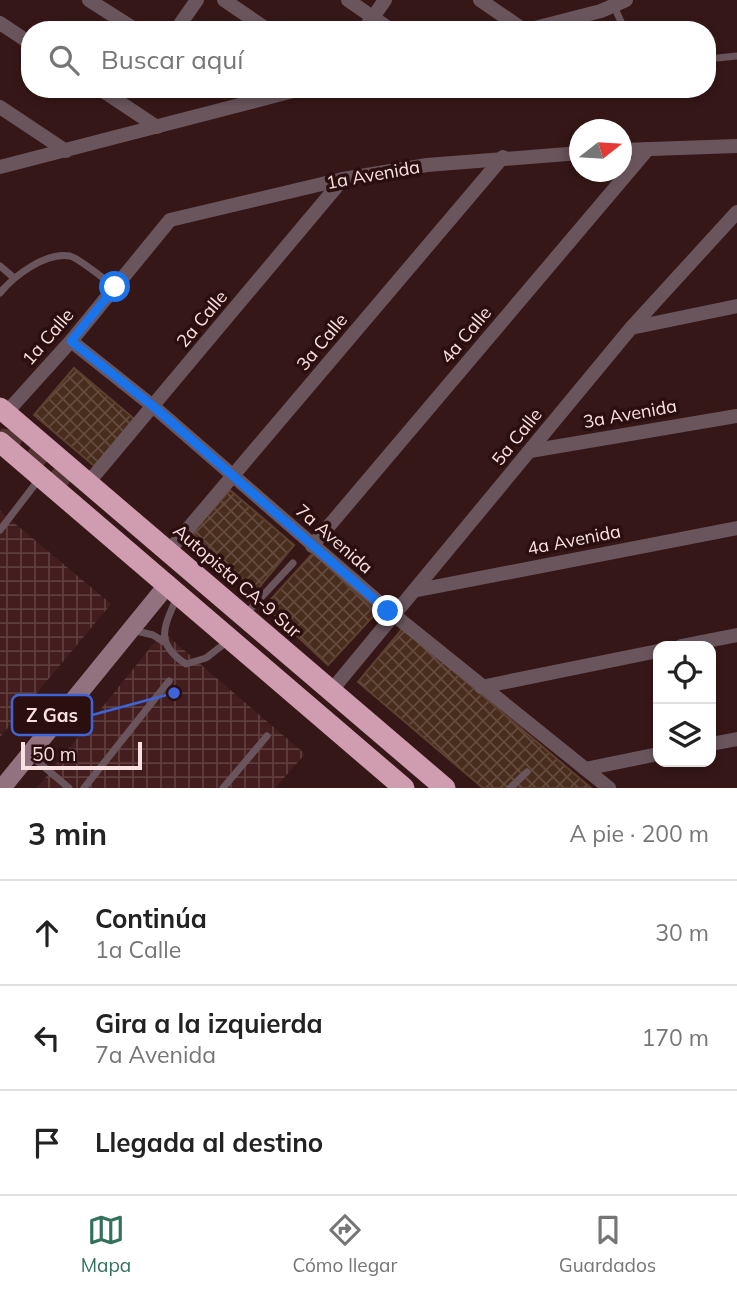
<!DOCTYPE html>
<html lang="es">
<head>
<meta charset="utf-8">
<style>
  :root { --surface:#fff; --page:#f6f6f6; --text:#222; --muted:#767676; --line:#e0e0e0; --accent:#33725a }
  body { margin:0; font-family:Mulish,sans-serif; background:var(--page); color:var(--text) }
  .controls { position:absolute; right:21px; bottom:21px; display:grid; overflow:hidden; border-radius:14px; box-shadow:0 4px 10px #0003 }
  .controls button { width:63px; height:63px; display:grid; place-items:center; padding:0; border:0; border-bottom:2px solid var(--line); background:var(--surface); color:var(--text); font:35px sans-serif }
  .compass { position:absolute; left:569px; top:119px; width:63px; height:63px; border-radius:50%; background:var(--surface); box-shadow:0 4px 10px #0003; rotate:73deg }
  .scale { position:absolute; left:21px; bottom:18px; width:121px; box-sizing:border-box; padding-left:7px; border:4px solid #f8e1e0; border-top:0; font-size:19px; line-height:24px; white-space:nowrap; color:#f8e1e0; -webkit-text-stroke:5px #2b0e0e; paint-order:stroke }
  .stop { position:absolute; width:21px; height:21px; margin:-16px; border:5px solid #1a73e8; border-radius:50%; background:#fff }
  .stop.end { background:#1a73e8; border-color:#fff; box-shadow:0 2px 7px #0008 }
  .list { margin:0; padding:0; list-style:none }
  h2 { display:flex; justify-content:space-between; align-items:center; height:91px; margin:0; padding:0 28px; font-size:30px }
  h2 small { font-size:23px; font-weight:400; color:var(--muted) }
  .list li { display:grid; grid-template-columns:46px 1fr auto; gap:21px; align-items:center; box-sizing:border-box; height:105px; padding:0 28px; border-top:2px solid var(--line) }
  .list b { display:block; font-size:26px; white-space:nowrap }
  .list p { margin:0; font-size:23px; white-space:nowrap; color:var(--muted) }
  .list em { font-size:23px; font-style:normal; color:var(--muted) }
  .icon { flex:none; width:38px; height:38px; fill:none; stroke:currentColor; stroke-width:2; stroke-linecap:round; stroke-linejoin:round }
  .map { position:relative; flex:none; width:737px; height:788px; overflow:hidden }
  .search { position:absolute; background:var(--surface); box-shadow:0 4px 10px #0003; left:21px; right:21px; top:21px; height:77px; display:flex; align-items:center; gap:18px; box-sizing:border-box; padding:0 24px; border-radius:28px; color:var(--muted); font-size:26px }
  .sheet { height:406px; background:var(--surface) }
  nav { display:flex; justify-content:space-around; align-items:center; box-sizing:border-box; height:98px; border-top:2px solid var(--line); background:var(--surface); font-size:19px; color:var(--muted) }
  nav a { display:grid; justify-items:center; gap:4px }
  nav .on { color:var(--accent) }
  .map>svg:first-child { display:block }
  .industrial { fill:url(#industrial-grid) }
  .building { fill:url(#building-cross-hatch); stroke:#5e4030; stroke-width:2 }
  .lines { fill:none; stroke-linecap:round; stroke-linejoin:round }
  .highway-tunnel { stroke:#533535; stroke-width:21; stroke-dasharray:21 10; stroke-linecap:butt }
  .lane { stroke:#6a555d; stroke-width:7 }
  .street { stroke:#6a555d; stroke-width:14 }
  .secondary { stroke:#93727f; stroke-width:18 }
  .highway { stroke:#d09cb0; stroke-width:21 }
  .route { stroke:#1a73e8; stroke-width:9 }
  .labels { text-anchor:middle; stroke-width:7; stroke-linejoin:round; paint-order:stroke }
  .street-label { font-size:18px; fill:#f8e1e0; stroke:#2b0e0e }
  .leader { fill:none; stroke:#3e64d9; stroke-width:2.5 }
  .callout-dot { fill:#3e64d9; stroke:#2b0e0e; stroke-width:2.5 }
  .callout { fill:#2b0e0e; stroke:#3e64d9; stroke-width:2.5 }
  .callout-label { font-size:19px; text-anchor:middle; font-weight:bold; fill:#f8e1e0 }
</style>
</head>
<body>
<div class="map">
<svg width="737" height="788" viewBox="0 0 737 788">
  <defs>
    <pattern id="industrial-grid" width="8" height="8" patternUnits="userSpaceOnUse" patternTransform="scale(1.75)"><rect width="8" height="8" fill="#441e1e"/><path d="M0 4h8M4 0v8" fill="none" stroke="#603e3e"/></pattern>
    <pattern id="building-cross-hatch" width="8" height="8" patternUnits="userSpaceOnUse" patternTransform="scale(1.75)"><rect width="8" height="8" fill="#482d1d"/><path d="M0 0l8 8M0 8l8-8" fill="none" stroke="#634b3e"/></pattern>
  </defs>
  <rect width="100%" height="100%" fill="#361717"/>
  <g class="industrial">
    <path d="M0 511 111 604 0 737Z"/>
    <path d="M163 632 305 754 275 788H37Z"/>
  </g>
  <g class="building">
    <path d="M74 368 138 422 98 469 34 415Z"/>
    <path d="M230 490 294 545 256 591 192 533Z"/>
    <path d="M313 553 377 612 328 665 265 606Z"/>
    <path d="M403 628 591 788H483L358 682Z"/>
  </g>
  <g class="lines">
    <path class="highway-tunnel" d="M0 439C27 441 50 471 70 488"/>
    <g class="lane">
      <path d="M613 4 622 24 629 30"/>
      <path d="M707 59 737 56"/>
      <path d="M0 266 13 277"/>
      <path d="M0 293C14 276 45 252 70 256 80 259 105 280 115 287"/>
      <path d="M0 530 40 478"/>
      <path d="M177 597C164 627 154 643 186 664L206 658 228 641"/>
      <path d="M244 616 293 563"/>
      <path d="M132 630 153 635 164 642"/>
      <path d="M30 755 69 788"/>
      <path d="M84 788 169 681"/>
      <path d="M223 788 267 736"/>
      <path d="M510 788 527 772"/>
    </g>
    <g class="street">
      <path d="M89 0 136 30"/>
      <path d="M224 0 268 30"/>
      <path d="M348 0 391 30"/>
      <path d="M480 0 524 30"/>
      <path d="M0 23 30 43"/>
      <path d="M176 30 197 0"/>
      <path d="M364 30 385 0"/>
      <path d="M527 30 601 11 626 0"/>
      <path d="M100 89 157 127"/>
      <path d="M0 107 66 151"/>
      <path d="M622 150 737 146"/>
      <path d="M0 167 301 89"/>
      <path d="M631 328 737 306"/>
      <path d="M71 341 154 407 389 611 609 788"/>
      <path d="M6 413 71 341 170 220 343 179 427 165 580 153"/>
      <path d="M530 451 737 416"/>
      <path d="M88 483 343 179"/>
      <path d="M312 546 648 149"/>
      <path d="M169 551 503 157"/>
      <path d="M418 590 737 528"/>
      <path d="M681 646 737 635"/>
      <path d="M481 687 658 651"/>
      <path d="M331 691 631 328 737 212"/>
      <path d="M711 744 737 739"/>
      <path d="M585 769 658 754"/>
    </g>
    <path class="secondary" d="M2 788 168 584"/>
    <g class="highway">
      <path d="M0 408 445 788"/>
      <path d="M0 442 404 788"/>
    </g>
  </g>
  <g class="lines">
    <path class="route" d="M115 287 71 341 154 407 388 611"/>
  </g>
  <g class="labels">
    <g class="street-label">
      <text transform="translate(373 175) rotate(-10)" y="6">1a Avenida</text>
      <text transform="translate(202 319) rotate(-50)" y="6">2a Calle</text>
      <text transform="translate(466 335) rotate(-50)" y="6">4a Calle</text>
      <text transform="translate(48 337) rotate(-49)" y="6">1a Calle</text>
      <text transform="translate(322 342) rotate(-50)" y="6">3a Calle</text>
      <text transform="translate(630 414) rotate(-10)" y="6">3a Avenida</text>
      <text transform="translate(517 437) rotate(-51)" y="6">5a Calle</text>
      <text transform="translate(334 539) rotate(41)" y="6">7a Avenida</text>
      <text transform="translate(574 540) rotate(-11)" y="6">4a Avenida</text>
      <text transform="translate(237 581) rotate(41)" y="6">Autopista CA-9 Sur</text>
    </g>
  </g>
  <path class="leader" d="M174 693L92 715"/>
  <circle class="callout-dot" cx="174" cy="693" r="7"/>
  <rect class="callout" x="12" y="695" width="80" height="40" rx="7"/>
  <g class="callout-label">
    <text x="52" y="722">Z Gas</text>
  </g>
</svg>
<div class="controls">
<button><svg class="icon" aria-label="locate" viewBox="0 0 24 24"><circle cx="12" cy="12" r="6"/><path d="M12 2v4M12 18v4M2 12h4M18 12h4"/></svg></button>
<button><svg class="icon" aria-label="layers" viewBox="0 0 24 24"><path d="M12 4l9 5-9 5-9-5zM3 14l9 5 9-5"/></svg></button>
</div>
<svg class="compass" viewBox="-18 -18 36 36"><path d="M0-13l5 13h-10z" fill="#e53935"/><path d="M0 13l5-13h-10z" fill="#767676"/></svg>
<div class="scale">50 m</div>
<div class="stop" style="left:115px;top:287px"></div>
<div class="stop end" style="left:388px;top:611px"></div>
<div class="search"><svg class="icon" aria-label="search" viewBox="0 0 24 24"><circle cx="10" cy="10" r="6"/><path d="M15 15l6 6"/></svg>Buscar aquí</div>
</div>
<section class="sheet">
<h2>3 min<small>A pie · 200 m</small></h2>
<ul class="list">
<li><svg class="icon" aria-label="ahead" viewBox="0 0 24 24"><path d="M12 20V5M6 11l6-6 6 6"/></svg><div><b>Continúa</b><p>1a Calle</p></div><em>30 m</em></li>
<li><svg class="icon" aria-label="left" viewBox="0 0 24 24"><path d="M17 20v-9H6M10 6l-5 5 5 5"/></svg><div><b>Gira a la izquierda</b><p>7a Avenida</p></div><em>170 m</em></li>
<li><svg class="icon" aria-label="arrive" viewBox="0 0 24 24"><path d="M6 21V4h12l-3 4 3 4H6"/></svg><div><b>Llegada al destino</b></div></li>
</ul>
</section>
<nav>
<a class="on"><svg class="icon" aria-label="map" viewBox="0 0 24 24"><path d="M3 6l6-2 6 2 6-2v14l-6 2-6-2-6 2zM9 4v14M15 6v14"/></svg>Mapa</a>
<a><svg class="icon" aria-label="directions" viewBox="0 0 24 24"><path d="M12 3l9 9-9 9-9-9zM9 14v-3h6M13 9l2 2-2 2"/></svg>Cómo llegar</a>
<a><svg class="icon" aria-label="saved" viewBox="0 0 24 24"><path d="M7 4h10v16l-5-4-5 4z"/></svg>Guardados</a>
</nav>
</body>
</html>
